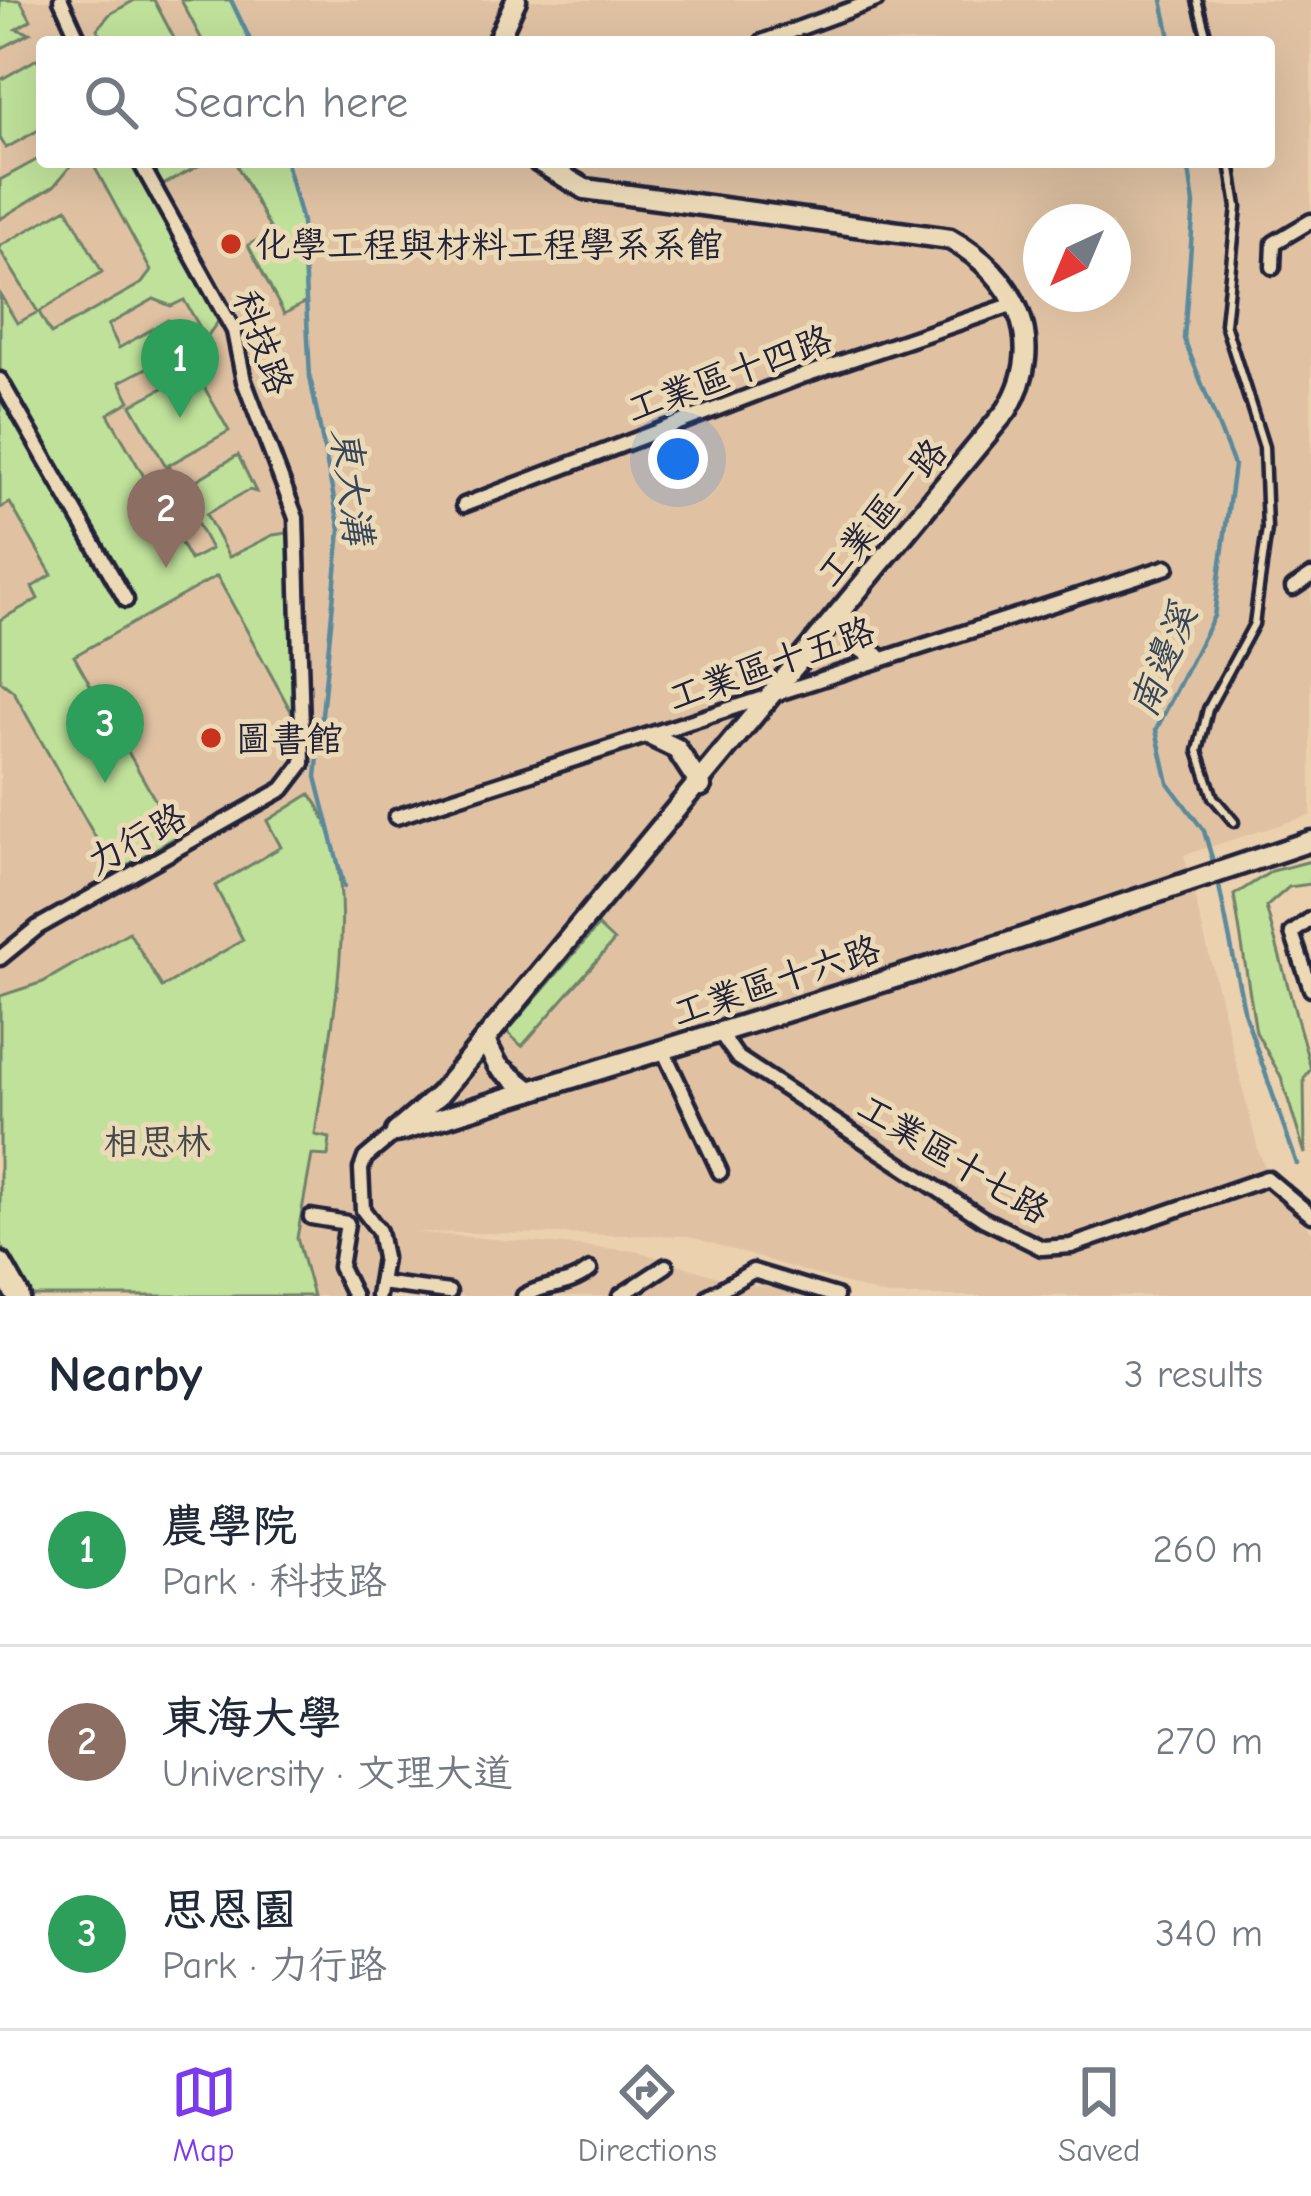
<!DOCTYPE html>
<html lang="en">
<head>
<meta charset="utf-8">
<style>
  :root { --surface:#fff; --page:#f6f6f7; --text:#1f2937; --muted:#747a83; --line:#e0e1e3; --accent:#7c3aed }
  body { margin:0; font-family:"Comic Neue","LXGW WenKai TC",sans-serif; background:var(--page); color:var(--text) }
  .compass { position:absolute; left:1023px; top:204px; width:108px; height:108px; border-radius:50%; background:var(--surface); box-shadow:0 12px 48px #0002; rotate:224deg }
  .you { position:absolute; left:678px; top:459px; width:42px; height:42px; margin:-30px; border:9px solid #fff; border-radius:50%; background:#1a73e8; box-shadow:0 0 0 18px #1a73e833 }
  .badge { display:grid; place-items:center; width:78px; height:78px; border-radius:50%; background:var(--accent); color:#fff; font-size:39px; font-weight:700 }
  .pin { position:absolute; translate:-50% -99px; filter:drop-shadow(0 3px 6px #0008) }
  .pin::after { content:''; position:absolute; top:63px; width:42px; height:36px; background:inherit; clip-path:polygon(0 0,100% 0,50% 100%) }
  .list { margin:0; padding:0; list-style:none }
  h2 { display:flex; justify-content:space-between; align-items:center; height:156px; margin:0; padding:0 48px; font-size:51px }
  h2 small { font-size:39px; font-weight:400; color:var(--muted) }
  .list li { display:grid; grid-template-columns:78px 1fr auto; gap:36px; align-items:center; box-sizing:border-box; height:192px; padding:0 48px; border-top:3px solid var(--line) }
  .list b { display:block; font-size:45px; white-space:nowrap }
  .list p { margin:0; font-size:39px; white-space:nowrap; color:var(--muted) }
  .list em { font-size:39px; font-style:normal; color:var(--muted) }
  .icon { flex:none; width:66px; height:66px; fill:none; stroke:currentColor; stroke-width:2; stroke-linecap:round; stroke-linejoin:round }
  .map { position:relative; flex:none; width:1311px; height:1296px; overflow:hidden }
  .search { position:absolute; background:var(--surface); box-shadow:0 12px 48px #0002; left:36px; right:36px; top:36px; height:132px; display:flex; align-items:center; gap:30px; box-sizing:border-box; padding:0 42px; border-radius:12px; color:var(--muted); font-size:45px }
  .sheet { height:732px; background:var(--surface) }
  nav { display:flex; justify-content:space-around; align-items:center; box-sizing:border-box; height:168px; border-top:3px solid var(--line); background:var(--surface); font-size:33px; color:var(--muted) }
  nav a { display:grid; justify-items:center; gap:6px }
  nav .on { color:var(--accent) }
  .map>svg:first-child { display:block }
  .built { fill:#e0c2a3; fill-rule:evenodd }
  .green { fill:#bfe19a; stroke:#70826a; stroke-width:3; fill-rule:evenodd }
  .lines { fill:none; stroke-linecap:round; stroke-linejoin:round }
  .stream { stroke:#5a8a9c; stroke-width:4.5 }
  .lane-casing { stroke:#22223b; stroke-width:15 }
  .street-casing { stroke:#22223b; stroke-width:21 }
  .secondary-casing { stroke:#22223b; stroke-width:27 }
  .primary-casing { stroke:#22223b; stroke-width:30 }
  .lane { stroke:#ecdab7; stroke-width:6 }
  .street { stroke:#ecdab7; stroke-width:12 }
  .secondary { stroke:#ecdab7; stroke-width:18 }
  .primary { stroke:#ecdab7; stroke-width:21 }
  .poi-dot { fill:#c8321e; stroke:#ecdab7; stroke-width:4.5 }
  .labels { text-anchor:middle; stroke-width:10; stroke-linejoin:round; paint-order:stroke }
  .poi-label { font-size:36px; fill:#22223b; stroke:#ecdab7; text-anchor:start }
  .street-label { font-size:36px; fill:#22223b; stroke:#ecdab7 }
  .park-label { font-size:36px; fill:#41484e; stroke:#ecdab7 }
  .water-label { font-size:39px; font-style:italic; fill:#35455b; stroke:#ecdab7 }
</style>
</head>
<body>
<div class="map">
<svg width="1311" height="1296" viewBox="0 0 1311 1296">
  <rect width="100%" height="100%" fill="#ecd1af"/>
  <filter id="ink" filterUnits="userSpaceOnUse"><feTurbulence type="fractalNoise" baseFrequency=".00833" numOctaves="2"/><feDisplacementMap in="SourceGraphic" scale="24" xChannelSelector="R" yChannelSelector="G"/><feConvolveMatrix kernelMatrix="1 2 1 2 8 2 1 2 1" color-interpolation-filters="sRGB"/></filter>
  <g filter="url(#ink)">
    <path class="built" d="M0 0H1311V815L1184 855 1259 1153 1275 1189 1311 1231V1296H887L687 1236 410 1232 638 1251 736 1283 827 1296H27L0 1243ZM42 42H1269V162H42ZM1041 222H1113V294H1041Z"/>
    <g class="green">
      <path d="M0 0H20L31 20 16 29 30 33 0 49Z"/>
      <path d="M135 0H154L176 42H104L97 29 110 14Z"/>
      <path d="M181 0H231L251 42H203Z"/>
      <path d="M37 59 42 66V128L6 148 0 138V80Z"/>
      <path d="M42 157V162L73 163 54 186 0 219V180Z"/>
      <path d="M102 162H206L155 189 225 312 206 338 184 300 171 306 154 299 108 325 119 348 168 320 183 349 120 382 130 401 108 414 146 480 167 468 131 405 195 371 229 431 169 465 180 490 238 455 256 492 249 490 206 514 229 557 273 535 302 531 308 742 217 576 74 656 176 837 115 872 13 691 0 681V620L38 599 32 587 52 575 10 503 0 508V294L17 323 38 312 0 250V246L67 208 102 272 39 312 51 334 142 283 151 271 94 166ZM180 491 211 549 190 560 179 540 166 546 158 531 169 524 158 502Z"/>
      <path d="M235 162H286L302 222 306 302 284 314 248 245 272 232Z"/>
      <path d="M310 794C371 874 327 1041 315 1135L330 1138 328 1156 312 1155 297 1238 313 1296H27L0 1243V996L43 982 129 932 162 987 243 940 215 886 281 847 267 821Z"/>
      <path d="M1311 861V884L1289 887 1266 907 1311 1069 1304 1078 1305 1154 1281 1077 1256 1032 1234 895 1272 871Z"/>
      <path d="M598 926 614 941 522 1046 507 1032Z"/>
    </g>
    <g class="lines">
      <g class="stream">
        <path d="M231 0 251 42"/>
        <path d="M1162 0 1171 42"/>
        <path d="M286 162 302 222 310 377 340 530 316 777 344 887"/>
        <path d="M1188 162 1194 204 1184 339 1234 465 1214 616 1156 730 1168 783 1204 831 1214 865"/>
        <path d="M1217 876 1245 1015 1297 1164"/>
      </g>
      <g class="lane-casing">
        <g id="lane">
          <path d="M1197 0 1208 42"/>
          <path d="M1230 162 1237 207 1225 324 1264 447 1267 529 1254 624 1208 709 1198 751 1213 797 1234 822"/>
        </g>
      </g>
      <g class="street-casing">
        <g id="street">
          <path d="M61 0 80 42"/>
          <path d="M762 42 876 0"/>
          <path d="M1273 267 1274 243 1311 221"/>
          <path d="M0 380 126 600"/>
          <path d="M464 505 805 375 1017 303"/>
          <path d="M1293 588 1311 576"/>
          <path d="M396 817 1167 567"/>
          <path d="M1311 919 1292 933 1311 989"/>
          <path d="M0 958 38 927 283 789 303 763 296 518 244 381 234 331 140 162"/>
          <path d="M718 1030 737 1057 983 1219 1042 1248 1071 1246 1267 1178 1311 1215"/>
          <path d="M663 1050 720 1172"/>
          <path d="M311 1217 347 1223 340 1267 354 1296"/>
          <path d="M380 1283 449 1292"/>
          <path d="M378 1296 384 1258 379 1231 363 1210 361 1169 365 1158 396 1132"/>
          <path d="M524 1296C545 1283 567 1288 590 1270"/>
          <path d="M620 1296 666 1266"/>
          <path d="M709 1296 753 1271 836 1296"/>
        </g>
      </g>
      <g class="secondary-casing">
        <g id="secondary">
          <path d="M497 42 516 0"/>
          <path d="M841 612 854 642 876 657"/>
          <path d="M653 737 676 748 701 786"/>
          <path d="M485 1041 498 1066 530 1091"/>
          <path d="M401 1131 1001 945 1311 841"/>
          <path d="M396 1132 439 1095 1007 410C1049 342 1015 275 950 239L585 189 539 162"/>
        </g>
      </g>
      <g class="primary-casing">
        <path id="primary" d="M0 1264 18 1296"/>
      </g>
      <use href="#lane" class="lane"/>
      <use href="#street" class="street"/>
      <use href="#secondary" class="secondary"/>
      <use href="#primary" class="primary"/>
    </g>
  </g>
  <g class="poi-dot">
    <circle cx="231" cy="244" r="12"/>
    <circle cx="211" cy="738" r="12"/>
  </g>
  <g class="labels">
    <g class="poi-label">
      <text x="255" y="257">化學工程與材料工程學系系館</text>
      <text x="235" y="751">圖書館</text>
    </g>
    <g class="street-label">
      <text transform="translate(264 342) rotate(70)" y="13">科技路</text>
      <text transform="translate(729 373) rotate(-20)" y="13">工業區十四路</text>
      <text transform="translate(881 512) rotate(-50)" y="13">工業區一路</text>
      <text transform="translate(771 663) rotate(-19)" y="13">工業區十五路</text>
      <text transform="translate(136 838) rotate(-29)" y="13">力行路</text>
      <text transform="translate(776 980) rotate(-18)" y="13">工業區十六路</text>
      <text transform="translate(954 1158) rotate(31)" y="13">工業區十七路</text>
    </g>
    <g class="park-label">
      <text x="157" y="1154">相思林</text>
    </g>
    <g class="water-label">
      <text transform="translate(353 486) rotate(83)" y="14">東大溝</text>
      <text transform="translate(1162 660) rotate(-68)" y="14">南邊溪</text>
    </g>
  </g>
</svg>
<svg class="compass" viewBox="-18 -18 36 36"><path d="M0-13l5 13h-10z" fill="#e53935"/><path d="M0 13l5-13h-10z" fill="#747a83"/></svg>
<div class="you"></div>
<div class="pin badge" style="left:180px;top:418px;background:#2e9e5b">1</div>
<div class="pin badge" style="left:166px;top:568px;background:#8d6e63">2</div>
<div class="pin badge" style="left:105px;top:783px;background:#2e9e5b">3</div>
<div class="search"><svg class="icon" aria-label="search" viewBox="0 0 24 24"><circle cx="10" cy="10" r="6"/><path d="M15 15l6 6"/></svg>Search here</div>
</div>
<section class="sheet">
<h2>Nearby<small>3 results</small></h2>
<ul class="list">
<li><span class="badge" style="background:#2e9e5b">1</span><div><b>農學院</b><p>Park · 科技路</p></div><em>260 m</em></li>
<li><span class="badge" style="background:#8d6e63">2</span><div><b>東海大學</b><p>University · 文理大道</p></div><em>270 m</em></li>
<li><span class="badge" style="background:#2e9e5b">3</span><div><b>思恩園</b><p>Park · 力行路</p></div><em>340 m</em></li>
</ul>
</section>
<nav>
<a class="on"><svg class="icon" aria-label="map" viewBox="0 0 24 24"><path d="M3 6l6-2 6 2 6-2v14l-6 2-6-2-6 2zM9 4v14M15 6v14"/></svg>Map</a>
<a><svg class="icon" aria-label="directions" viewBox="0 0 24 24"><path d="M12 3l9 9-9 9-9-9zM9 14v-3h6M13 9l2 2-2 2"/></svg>Directions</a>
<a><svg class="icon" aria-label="saved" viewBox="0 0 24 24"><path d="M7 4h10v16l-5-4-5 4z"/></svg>Saved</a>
</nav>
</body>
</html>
